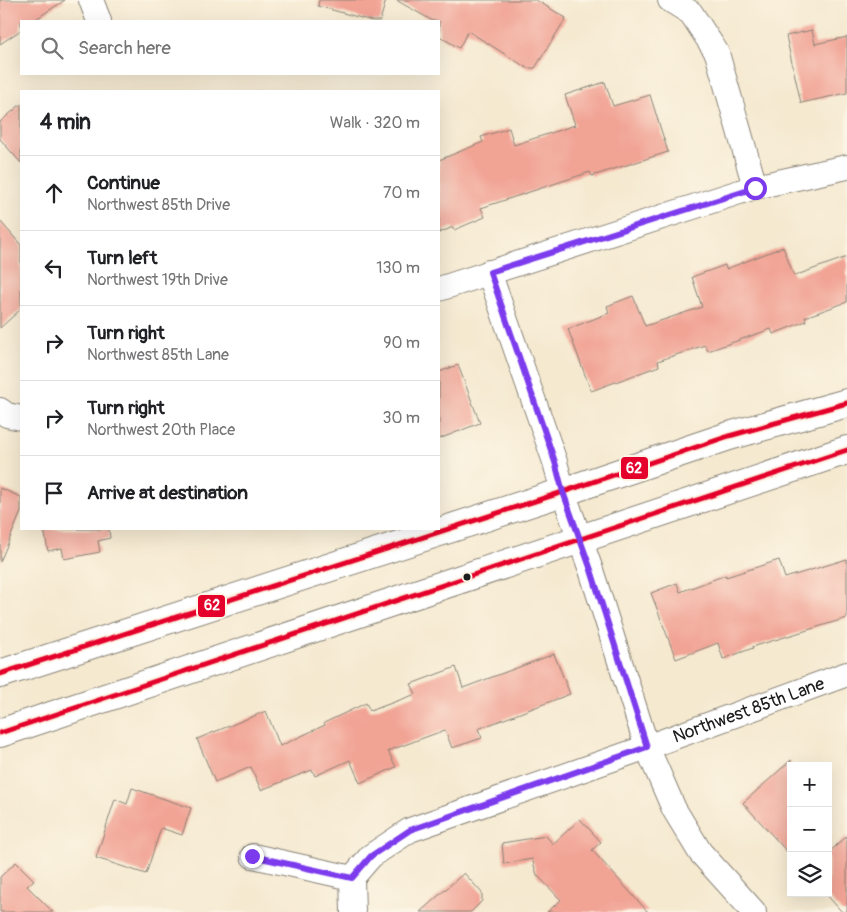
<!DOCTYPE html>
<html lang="en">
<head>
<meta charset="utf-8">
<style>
  :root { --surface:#fff; --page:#f2f2f2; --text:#202124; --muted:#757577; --line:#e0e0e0 }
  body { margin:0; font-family:Pangolin,sans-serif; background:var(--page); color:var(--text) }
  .controls { position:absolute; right:15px; bottom:15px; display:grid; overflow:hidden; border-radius:0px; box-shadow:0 5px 20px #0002 }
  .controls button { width:45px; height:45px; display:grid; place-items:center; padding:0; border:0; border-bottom:1px solid var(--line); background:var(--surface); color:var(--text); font:25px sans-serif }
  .stop { position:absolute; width:15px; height:15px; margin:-11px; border:4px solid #7c3aed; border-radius:50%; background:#fff }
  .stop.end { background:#7c3aed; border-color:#fff; box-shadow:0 1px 5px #0008 }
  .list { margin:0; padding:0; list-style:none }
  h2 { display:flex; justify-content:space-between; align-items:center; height:65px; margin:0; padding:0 20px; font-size:21px }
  h2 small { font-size:16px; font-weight:400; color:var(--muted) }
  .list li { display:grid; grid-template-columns:32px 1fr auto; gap:15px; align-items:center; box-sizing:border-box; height:75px; padding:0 20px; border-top:1px solid var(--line) }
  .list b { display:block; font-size:19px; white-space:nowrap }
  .list p { margin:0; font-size:16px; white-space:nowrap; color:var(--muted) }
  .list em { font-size:16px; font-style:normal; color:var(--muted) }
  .icon { flex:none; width:28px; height:28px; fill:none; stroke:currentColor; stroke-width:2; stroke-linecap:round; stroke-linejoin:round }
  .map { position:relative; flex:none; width:847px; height:912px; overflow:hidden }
  .search { position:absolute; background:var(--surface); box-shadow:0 5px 20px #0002; left:20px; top:20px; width:420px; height:55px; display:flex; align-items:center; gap:12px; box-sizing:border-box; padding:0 18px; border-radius:0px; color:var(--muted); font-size:19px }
  .panel { position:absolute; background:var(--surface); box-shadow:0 5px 20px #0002; left:20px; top:90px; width:420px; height:440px; border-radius:0px }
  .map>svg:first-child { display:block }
  .building { fill:#f1a394 }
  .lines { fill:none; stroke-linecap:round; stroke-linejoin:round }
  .street-casing { stroke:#888276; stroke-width:26 }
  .secondary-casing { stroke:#888276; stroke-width:30 }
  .street { stroke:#fff; stroke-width:24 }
  .secondary { stroke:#fff; stroke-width:28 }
  .bus-1-casing { stroke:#fcf5e5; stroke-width:9 }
  .bus-1 { stroke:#e4002b; stroke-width:5 }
  .route { stroke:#7c3aed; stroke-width:6 }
  .bus-dot { fill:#1c1c1c; stroke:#fcf5e5; stroke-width:2 }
  .labels { text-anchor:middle; stroke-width:5; stroke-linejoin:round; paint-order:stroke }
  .street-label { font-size:18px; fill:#1c1c1c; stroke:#fcf5e5 }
  .line-badge { stroke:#fcf5e5; stroke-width:2 }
  .badge-label { font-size:14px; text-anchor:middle; font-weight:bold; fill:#fff }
</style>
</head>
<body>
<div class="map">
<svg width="847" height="912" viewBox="0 0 847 912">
  <rect width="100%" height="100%" fill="#fcf5e5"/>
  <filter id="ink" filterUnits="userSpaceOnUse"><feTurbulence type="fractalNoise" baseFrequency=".02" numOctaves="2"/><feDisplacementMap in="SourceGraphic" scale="10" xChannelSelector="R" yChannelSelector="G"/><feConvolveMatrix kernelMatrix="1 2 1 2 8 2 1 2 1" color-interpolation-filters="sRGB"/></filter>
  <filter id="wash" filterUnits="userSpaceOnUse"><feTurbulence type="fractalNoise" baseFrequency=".0096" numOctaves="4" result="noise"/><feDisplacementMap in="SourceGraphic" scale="20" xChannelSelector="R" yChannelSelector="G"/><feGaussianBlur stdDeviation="1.12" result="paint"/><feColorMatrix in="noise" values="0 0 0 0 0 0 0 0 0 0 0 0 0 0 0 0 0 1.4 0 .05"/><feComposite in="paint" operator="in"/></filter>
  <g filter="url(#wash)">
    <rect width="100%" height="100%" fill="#f5e9d0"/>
    <g id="blocks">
      <g class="building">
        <path d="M0 0H65L33 21H21V30L0 44Z"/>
        <path d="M319 0H386L380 21H372L318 6Z"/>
        <path d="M396 0H536L566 18 535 68H527L468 31 459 48 439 36V21H433Z"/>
        <path d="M812 30 815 44 847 37V93L801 103 786 36Z"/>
        <path d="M605 82 613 106 650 95 668 152 592 176 590 172 481 208 485 217 454 230 453 227 439 233V160L483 142 481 137 509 128 514 145 575 125 565 95Z"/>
        <path d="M21 104V163L0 139V122Z"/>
        <path d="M0 221 21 245V309L0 328Z"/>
        <path d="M783 247 794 276 847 257V302L805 317 806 321 773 334 771 329 708 351 705 345 658 361 659 366 591 391 568 329 609 313 607 306 633 296 645 326 702 307 692 277 725 265 726 269Z"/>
        <path d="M458 365 480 423 439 439V372Z"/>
        <path d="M0 488 21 497V512L0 562Z"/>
        <path d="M44 529H109L110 538 98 541 100 552 64 559 62 548 48 551Z"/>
        <path d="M847 559V618L752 647 753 648 723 659 718 643 676 659 651 593 677 583 680 592 726 575V577L779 560 785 578Z"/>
        <path d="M554 654 570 694 478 729 482 738 452 748 445 730 388 751 396 767 360 783 350 760 315 776 312 770 261 790 251 767 215 782 197 739 266 711 280 746 325 725 324 723 366 703 370 711 416 694 411 684 456 667 463 688Z"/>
        <path d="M791 760V856L743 803Z"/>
        <path d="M132 788 191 808 182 835 161 828 146 874 96 858 115 799 127 804Z"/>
        <path d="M580 819 601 842 592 850 648 912H547L561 900 537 875 532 859 504 864 502 843 546 836 553 844Z"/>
        <path d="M847 836V912H842L825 893H828V853Z"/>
        <path d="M16 862 34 880 27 886 53 912H0V877Z"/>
        <path d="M464 873 482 893V901L471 912H420Z"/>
      </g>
    </g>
  </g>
  <g filter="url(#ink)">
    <use href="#blocks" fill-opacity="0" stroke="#888276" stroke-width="1"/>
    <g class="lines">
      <g class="street-casing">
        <g id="street">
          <path d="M91 0 99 21"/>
          <path d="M670 0 691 13 717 53 755 187"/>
          <path d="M489 272 555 462 563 492 591 570 647 747 674 809 700 852 754 912"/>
          <path d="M439 289 755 187 847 167"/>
          <path d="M0 410 7 415 21 418"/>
          <path d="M253 856 352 878"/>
          <path id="s1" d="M352 878 371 856 410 830 647 747 847 674"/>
          <path d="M352 878 353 912"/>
        </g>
      </g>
      <g class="secondary-casing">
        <g id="secondary">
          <path d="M0 674 563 492 729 436 847 403"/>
          <path d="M0 733 847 450"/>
        </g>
      </g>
      <use href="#street" class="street"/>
      <use href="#secondary" class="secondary"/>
      <g class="bus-1-casing">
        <g id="bus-1">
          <path d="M0 674 563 492 729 436 847 403"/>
          <path d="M0 733 847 450"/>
        </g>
      </g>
      <use href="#bus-1" class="bus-1"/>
    </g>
  </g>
  <g class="lines" filter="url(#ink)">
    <path class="route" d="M252 856 352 878 371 856 410 830 647 747 591 570 563 492 555 462 490 272 755 188"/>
  </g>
  <circle class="bus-dot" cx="467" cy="577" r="4.5"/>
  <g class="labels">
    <g class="street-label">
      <text dy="6" stroke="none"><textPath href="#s1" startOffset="435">Northwest 85th Lane</textPath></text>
    </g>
  </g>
  <g class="line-badge">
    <rect x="620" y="456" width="29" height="24" rx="5" fill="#e4002b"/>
    <rect x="197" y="594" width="29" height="24" rx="5" fill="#e4002b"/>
  </g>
  <g class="badge-label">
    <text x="634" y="473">62</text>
    <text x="212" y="610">62</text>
  </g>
</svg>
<div class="controls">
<button>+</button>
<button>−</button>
<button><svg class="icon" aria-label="layers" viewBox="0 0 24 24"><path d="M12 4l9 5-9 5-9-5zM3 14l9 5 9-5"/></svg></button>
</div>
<div class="stop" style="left:755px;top:188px"></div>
<div class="stop end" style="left:252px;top:856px"></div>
<div class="search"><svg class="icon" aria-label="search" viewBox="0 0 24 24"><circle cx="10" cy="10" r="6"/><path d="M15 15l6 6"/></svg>Search here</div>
<section class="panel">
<h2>4 min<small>Walk · 320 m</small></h2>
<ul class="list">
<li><svg class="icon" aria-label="ahead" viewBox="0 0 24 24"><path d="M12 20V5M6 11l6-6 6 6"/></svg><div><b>Continue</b><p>Northwest 85th Drive</p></div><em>70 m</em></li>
<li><svg class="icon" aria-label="left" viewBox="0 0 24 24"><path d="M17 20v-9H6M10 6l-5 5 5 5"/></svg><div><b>Turn left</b><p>Northwest 19th Drive</p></div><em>130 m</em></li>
<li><svg class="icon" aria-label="right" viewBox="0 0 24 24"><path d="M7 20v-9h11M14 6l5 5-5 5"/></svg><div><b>Turn right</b><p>Northwest 85th Lane</p></div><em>90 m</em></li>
<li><svg class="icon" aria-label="right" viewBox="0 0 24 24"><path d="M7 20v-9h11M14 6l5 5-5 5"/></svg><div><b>Turn right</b><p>Northwest 20th Place</p></div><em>30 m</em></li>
<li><svg class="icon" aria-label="arrive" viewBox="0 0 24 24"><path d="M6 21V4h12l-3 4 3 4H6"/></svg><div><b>Arrive at destination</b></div></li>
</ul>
</section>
</div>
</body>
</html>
